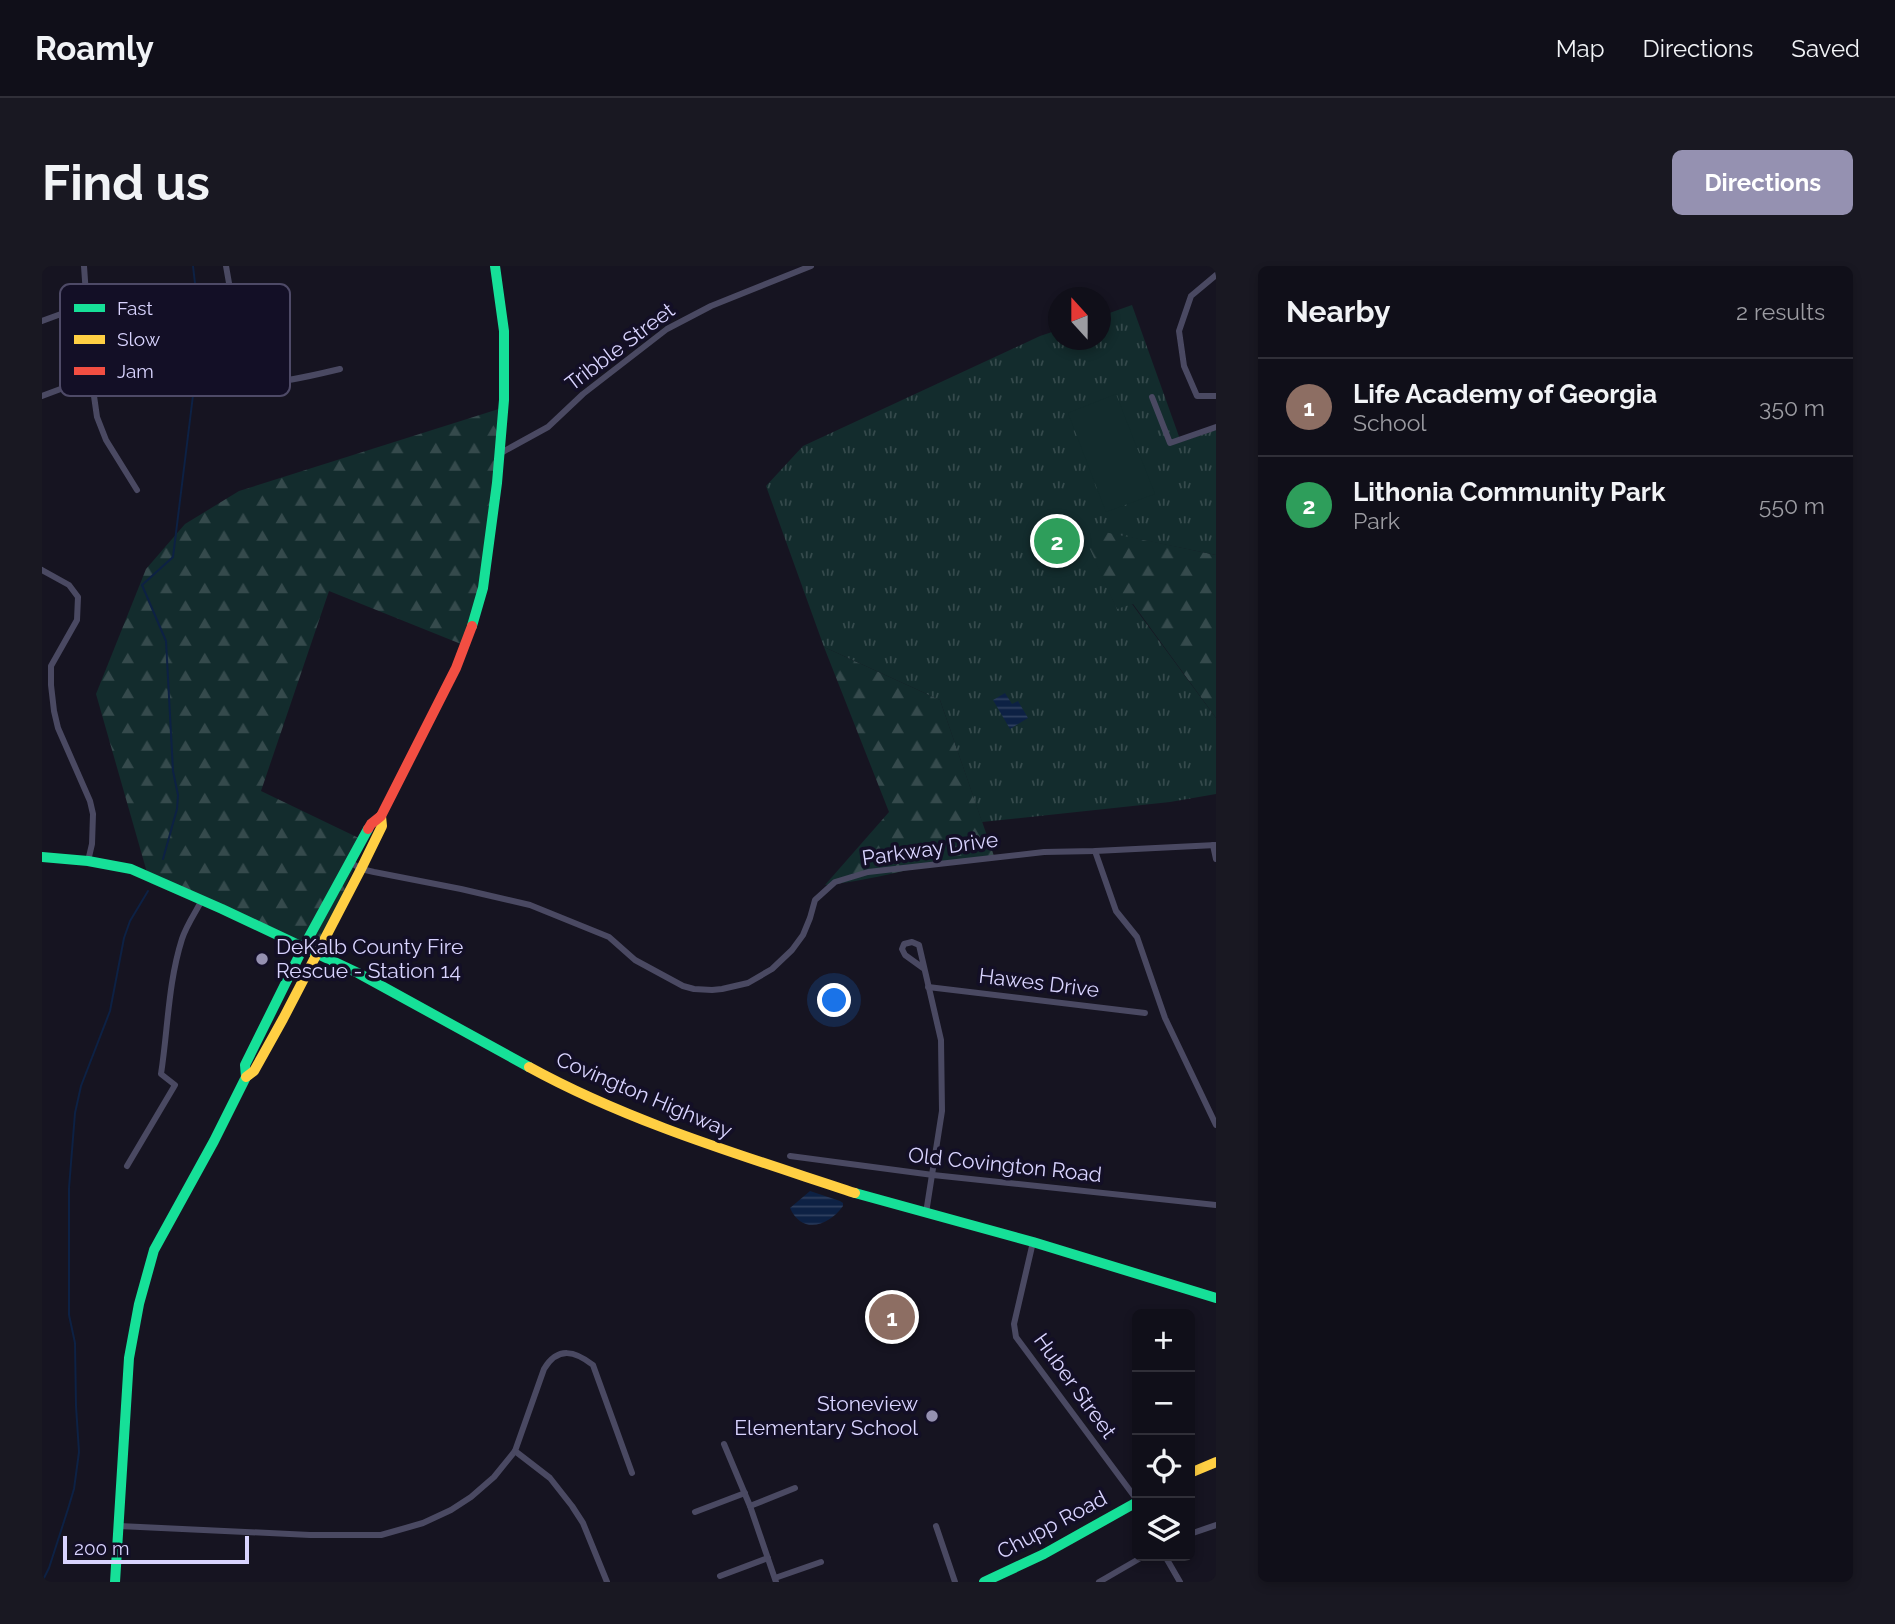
<!DOCTYPE html>
<html lang="en">
<head>
<meta charset="utf-8">
<style>
  :root { --surface:#100f19; --page:#191822; --text:#f1f3f6; --muted:#9c9ca2; --line:#302f38; --accent:#9591b1 }
  body { margin:0; font-family:Raleway,sans-serif; background:var(--page); color:var(--text) }
  .controls { position:absolute; right:21px; bottom:21px; display:grid; overflow:hidden; border-radius:10px; box-shadow:0 4px 10px #0003 }
  .controls button { width:63px; height:63px; display:grid; place-items:center; padding:0; border:0; border-bottom:2px solid var(--line); background:var(--surface); color:var(--text); font:35px sans-serif }
  .compass { position:absolute; left:1006px; top:21px; width:63px; height:63px; border-radius:50%; background:var(--surface); box-shadow:0 4px 10px #0003; rotate:339deg }
  .scale { position:absolute; left:21px; bottom:18px; width:186px; box-sizing:border-box; padding-left:7px; border:4px solid #d9d4ff; border-top:0; font-size:19px; line-height:24px; white-space:nowrap; color:#d9d4ff; -webkit-text-stroke:5px #130f26; paint-order:stroke }
  .you { position:absolute; left:793px; top:735px; width:24px; height:24px; margin:-18px; border:5px solid #fff; border-radius:50%; background:#1a73e8; box-shadow:0 0 0 10px #1a73e833 }
  .badge { display:grid; place-items:center; width:46px; height:46px; border-radius:50%; background:var(--accent); color:#fff; font-size:23px; font-weight:700 }
  .pin { position:absolute; translate:-50% -50%; border:4px solid #fff; box-shadow:0 2px 7px #0006 }
  .list { margin:0; padding:0; list-style:none }
  h2 { display:flex; justify-content:space-between; align-items:center; height:91px; margin:0; padding:0 28px; font-size:30px }
  h2 small { font-size:23px; font-weight:400; color:var(--muted) }
  .list li { display:grid; grid-template-columns:46px 1fr auto; gap:21px; align-items:center; box-sizing:border-box; height:98px; padding:0 28px; border-top:2px solid var(--line) }
  .list b { display:block; font-size:26px; white-space:nowrap }
  .list p { margin:0; font-size:23px; white-space:nowrap; color:var(--muted) }
  .list em { font-size:23px; font-style:normal; color:var(--muted) }
  .icon { flex:none; width:38px; height:38px; fill:none; stroke:currentColor; stroke-width:2; stroke-linecap:round; stroke-linejoin:round }
  .map { position:relative; flex:none; width:1174px; height:1316px; overflow:hidden; border-radius:10px }
  header { display:flex; align-items:center; gap:42px; box-sizing:border-box; height:98px; padding:0 35px; background:var(--surface); border-bottom:2px solid var(--line) }
  header strong { font-size:33px }
  nav { display:flex; gap:38px; margin-inline-start:auto; font-size:24px }
  .intro { display:flex; align-items:center; justify-content:space-between; box-sizing:border-box; height:168px; padding:0 42px }
  h1 { margin:0; font-size:49px }
  .button { padding:18px 32px; border-radius:10px; background:var(--accent); color:#fff; font-size:24px; font-weight:700 }
  main { display:flex; gap:42px; padding:0 42px }
  aside { flex:1; background:var(--surface); border-radius:10px; box-shadow:0 4px 10px #0003 }
  .map>svg:first-child { display:block }
  .forest { fill:url(#forest-firs) }
  .park { fill:url(#park-tufts) }
  .pitch { fill:#132c2d }
  .water { fill:url(#water-rules) }
  .lines { fill:none; stroke-linecap:round; stroke-linejoin:round }
  .stream { stroke:#0d2144; stroke-width:2 }
  .street { stroke:#4a4962; stroke-width:6 }
  .fast { stroke:#16e098; stroke-width:10 }
  .slow { stroke:#ffcf43; stroke-width:10 }
  .jam { stroke:#f24e42; stroke-width:10 }
  .poi-dot { fill:#9591b1; stroke:#130f26; stroke-width:2.5 }
  .labels { text-anchor:middle; stroke-width:7; stroke-linejoin:round; paint-order:stroke }
  .street-label { font-size:21px; fill:#d9d4ff; stroke:#130f26 }
  .poi-label { font-size:21px; fill:#d9d4ff; stroke:#130f26; text-anchor:start }
  .key { fill:#130f26; stroke:#4e4a67; stroke-width:2 }
  .key-label { font-size:19px; fill:#d9d4ff }
</style>
</head>
<body>
<header>
<strong>Roamly</strong>
<nav><a>Map</a><a>Directions</a><a>Saved</a></nav>
</header>
<div class="intro"><h1>Find us</h1><a class="button">Directions</a></div>
<main>
<div class="map">
<svg width="1174" height="1316" viewBox="0 0 1174 1316">
  <defs>
    <pattern id="forest-firs" width="22" height="20" patternUnits="userSpaceOnUse" patternTransform="scale(1.75)"><rect width="22" height="20" fill="#132c2d"/><path d="M5 1l3.5 6h-7zM16 11l3.5 6h-7z" fill="#354a4c"/></pattern>
    <pattern id="park-tufts" width="24" height="20" patternUnits="userSpaceOnUse" patternTransform="scale(1.75)"><rect width="24" height="20" fill="#132c2d"/><path d="M3 7l-1-3M5 7V3M7 7l1-3M15 17l-1-3M17 17v-4M19 17l1-3" fill="none" stroke="#354a4c"/></pattern>
    <pattern id="water-rules" width="6" height="5" patternUnits="userSpaceOnUse" patternTransform="scale(1.75)"><rect width="6" height="5" fill="#0d2144"/><path d="M0 2.5h6" fill="none" stroke="#304060"/></pattern>
  </defs>
  <rect width="100%" height="100%" fill="#161421"/>
  <g class="forest">
    <path d="M463 141 445 309 419 378 287 325 219 525 323 575 275 688 108 617 54 428 104 303 143 258 197 225Z"/>
    <path d="M1037 260 1174 289V452L1091 338 1075 344Z"/>
    <path d="M782 381 898 434 952 590C894 593 840 614 783 619L847 546Z"/>
  </g>
  <path class="park" d="M1090 39 1139 176 1174 164V289L1038 261 1075 343 1090 338 1174 452V528L1128 536 940 556 898 434 782 381 724 220 761 180 998 70 1016 64V74H1058L1059 50Z"/>
  <path class="pitch" d="M1074 128 1113 228 1064 246 1026 147Z"/>
  <g class="water">
    <path d="M963 427 970 438 976 435 986 452 968 463 951 434Z"/>
    <path d="M768 925 798 935 801 937V940C787 960 760 969 748 942Z"/>
  </g>
  <g class="lines">
    <g class="stream">
      <path d="M121 593 135 543 136 529 131 505 124 375 100 319 131 291 156 89 157 52 151 0"/>
      <path d="M0 1316 7 1302 26 1243 32 1223 37 1186 34 1140 33 1077 27 1049V922L33 847 39 820 68 745 82 672 88 655 106 625"/>
    </g>
    <g class="street">
      <path d="M42 0 50 116 55 151 64 174 95 224"/>
      <path d="M184 0 200 91C202 98 206 110 214 114 227 121 281 107 298 103"/>
      <path d="M1174 9 1149 30 1137 65 1142 100 1155 130H1174"/>
      <path d="M0 55 19 48 45 42"/>
      <path d="M0 130 32 118 50 116"/>
      <path d="M1110 131 1128 177 1174 161"/>
      <path d="M457 188 506 161 541 128 625 63 669 40 769 0"/>
      <path d="M0 304 27 319 36 331 35 354 9 400V419L12 445 16 462 48 535 51 548 50 578 46 595"/>
      <path d="M1171 579 1174 593"/>
      <path d="M1053 585 1074 645 1095 671 1123 752 1174 859"/>
      <path d="M308 596 319 603 332 606 419 623 488 639 567 671 593 694 641 720 652 723 670 724 680 723 706 717 730 703 750 684 761 669 768 652 773 634 793 616 826 606 1002 586 1053 585 1174 579"/>
      <path d="M881 702 863 689 860 683 862 678 870 676 877 679 899 774 900 845 884 947"/>
      <path d="M886 721 1103 747"/>
      <path d="M748 890 891 909 1174 939"/>
      <path d="M85 900 133 819 119 808C126 763 126 717 140 673 144 660 153 647 160 634"/>
      <path d="M991 976 972 1058 974 1071 1095 1234"/>
      <path d="M682 1178 708 1240 734 1316"/>
      <path d="M708 1240 753 1222"/>
      <path d="M653 1246 703 1227"/>
      <path d="M77 1260 268 1269H339L381 1257 409 1244 429 1231 452 1211 473 1185"/>
      <path d="M894 1260 913 1316"/>
      <path d="M1148 1268 1174 1259"/>
      <path d="M1123 1290 1138 1316"/>
      <path d="M678 1310 726 1292"/>
      <path d="M733 1312 779 1296"/>
      <path d="M565 1316 541 1257 530 1240 508 1212 473 1185 502 1103C516 1080 533 1085 551 1099L590 1207"/>
      <path d="M1057 1316 1102 1290"/>
    </g>
    <g class="fast">
      <path d="M430 360 441 322 455 217 462 134V65L453 0"/>
      <path d="M0 591 46 595 89 603 180 643 316 707 487 801"/>
      <path d="M813 927 991 976 1174 1032"/>
      <path d="M73 1316 87 1092 97 1038 112 984 172 875 204 811 203 799 261 682 326 563"/>
      <path d="M942 1316 1002 1288 1095 1236"/>
    </g>
    <g class="slow">
      <path d="M487 801C589 857 702 890 813 927"/>
      <path d="M204 811 212 805 241 753 319 603 340 560 339 550"/>
      <path d="M1148 1207 1174 1196"/>
    </g>
    <path class="jam" d="M326 563 329 558 339 550 414 402 430 360"/>
  </g>
  <g class="poi-dot">
    <circle cx="220" cy="693" r="7"/>
    <circle cx="890" cy="1150" r="7"/>
  </g>
  <g class="labels">
    <g class="street-label">
      <text transform="translate(578 81) rotate(-37)" y="7">Tribble Street</text>
      <text transform="translate(888 583) rotate(-8)" y="7">Parkway Drive</text>
      <text transform="translate(997 717) rotate(7)" y="7">Hawes Drive</text>
      <text transform="translate(602 829) rotate(23)" y="7">Covington Highway</text>
      <text transform="translate(963 899) rotate(6)" y="7">Old Covington Road</text>
      <text transform="translate(1033 1120) rotate(54)" y="7">Huber Street</text>
      <text transform="translate(1010 1259) rotate(-28)" y="7">Chupp Road</text>
    </g>
    <g class="poi-label">
      <text x="234" y="688">DeKalb County Fire<tspan x="234" dy="24">Rescue - Station 14</tspan></text>
      <text x="876" y="1145" text-anchor="end">Stoneview<tspan x="876" dy="24">Elementary School</tspan></text>
    </g>
  </g>
  <rect x="18" y="18" width="230" height="112" rx="10" class="key"/>
  <rect x="32" y="38" width="31" height="8" fill="#16e098"/>
  <rect x="32" y="69" width="31" height="9" fill="#ffcf43"/>
  <rect x="32" y="101" width="31" height="8" fill="#f24e42"/>
  <g class="key-label">
    <text x="75" y="49">Fast</text>
    <text x="75" y="80">Slow</text>
    <text x="75" y="112">Jam</text>
  </g>
</svg>
<div class="controls">
<button>+</button>
<button>−</button>
<button><svg class="icon" aria-label="locate" viewBox="0 0 24 24"><circle cx="12" cy="12" r="6"/><path d="M12 2v4M12 18v4M2 12h4M18 12h4"/></svg></button>
<button><svg class="icon" aria-label="layers" viewBox="0 0 24 24"><path d="M12 4l9 5-9 5-9-5zM3 14l9 5 9-5"/></svg></button>
</div>
<svg class="compass" viewBox="-18 -18 36 36"><path d="M0-13l5 13h-10z" fill="#e53935"/><path d="M0 13l5-13h-10z" fill="#9c9ca2"/></svg>
<div class="scale">200 m</div>
<div class="you"></div>
<div class="pin badge" style="left:850px;top:1051px;background:#8d6e63">1</div>
<div class="pin badge" style="left:1015px;top:275px;background:#2e9e5b">2</div>
</div>
<aside>
<h2>Nearby<small>2 results</small></h2>
<ul class="list">
<li><span class="badge" style="background:#8d6e63">1</span><div><b>Life Academy of Georgia</b><p>School</p></div><em>350 m</em></li>
<li><span class="badge" style="background:#2e9e5b">2</span><div><b>Lithonia Community Park</b><p>Park</p></div><em>550 m</em></li>
</ul>
</aside>
</main>
</body>
</html>
